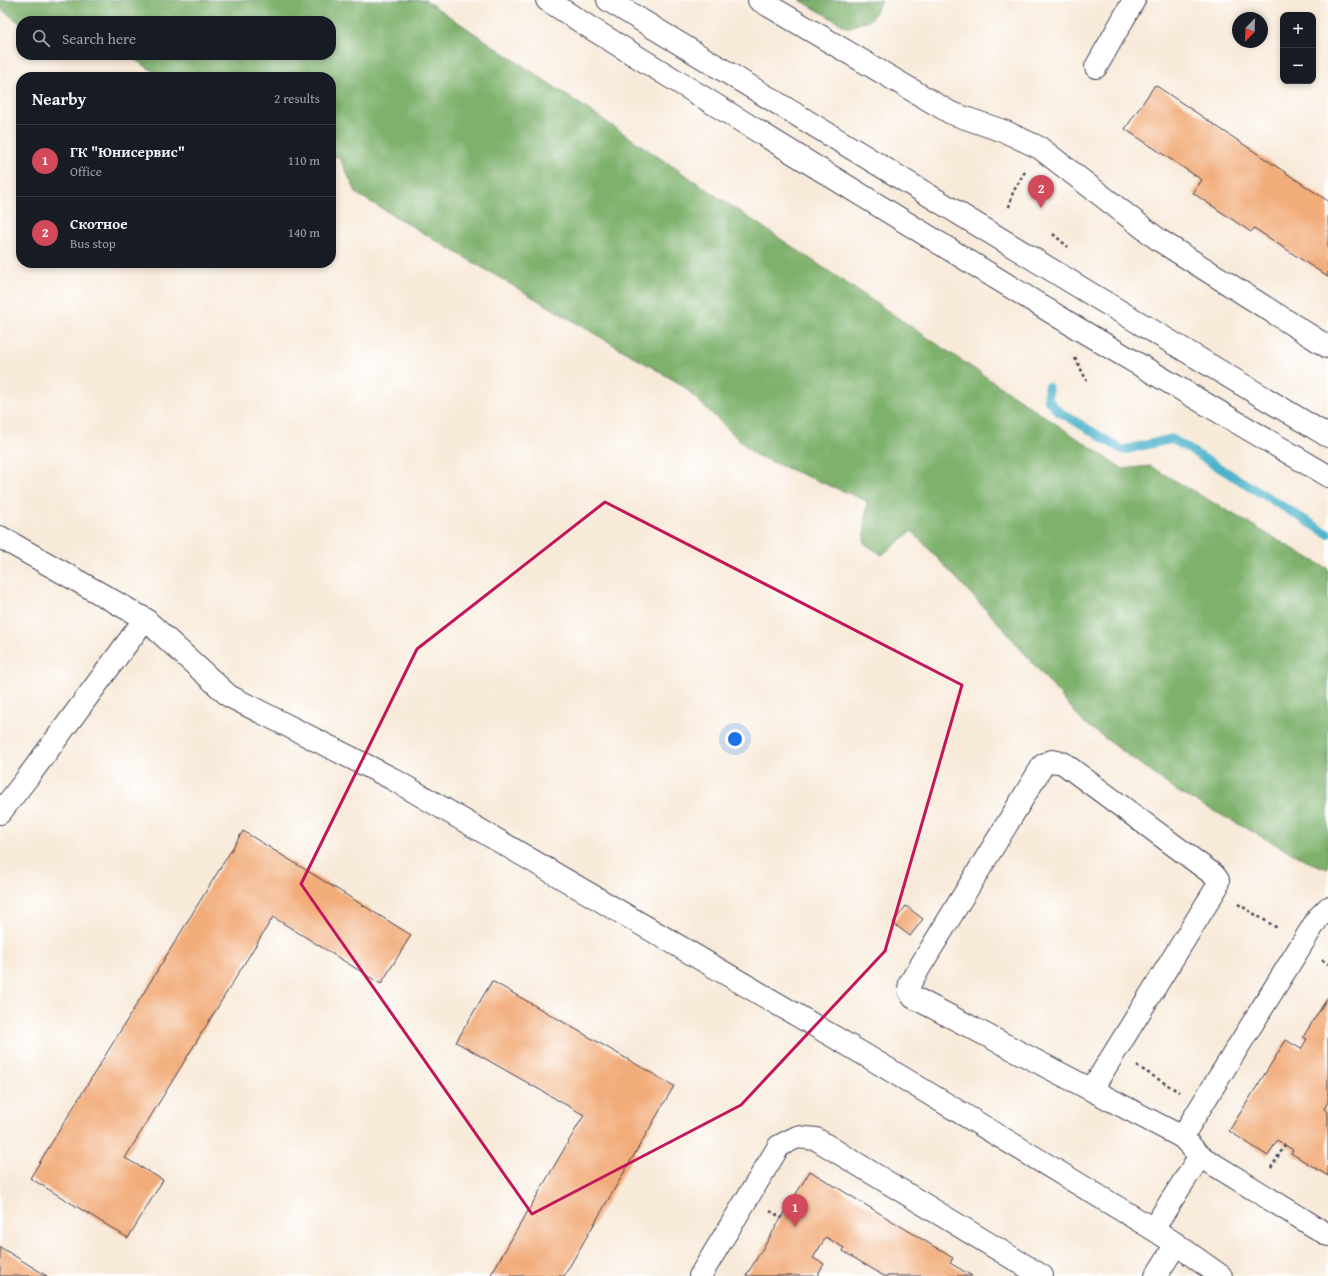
<!DOCTYPE html>
<html lang="en">
<head>
<meta charset="utf-8">
<style>
  :root { --surface:#171b24; --page:#20242c; --text:#f1f3f6; --muted:#9ea1a6; --line:#363941; --accent:#d1495b }
  body { margin:0; font-family:"Gentium Book Plus",serif; background:var(--page); color:var(--text) }
  .controls { position:absolute; right:12px; top:12px; display:grid; overflow:hidden; border-radius:8px; box-shadow:0 2px 6px #0003 }
  .controls button { width:36px; height:36px; display:grid; place-items:center; padding:0; border:0; border-bottom:1px solid var(--line); background:var(--surface); color:var(--text); font:20px sans-serif }
  .compass { position:absolute; left:1232px; top:12px; width:36px; height:36px; border-radius:50%; background:var(--surface); box-shadow:0 2px 6px #0003; rotate:203deg }
  .you { position:absolute; left:735px; top:739px; width:14px; height:14px; margin:-10px; border:3px solid #fff; border-radius:50%; background:#1a73e8; box-shadow:0 0 0 6px #1a73e833 }
  .badge { display:grid; place-items:center; width:26px; height:26px; border-radius:50%; background:var(--accent); color:#fff; font-size:13px; font-weight:700 }
  .pin { position:absolute; translate:-50% -33px; filter:drop-shadow(0 1px 2px #0008) }
  .pin::after { content:''; position:absolute; top:21px; width:14px; height:12px; background:inherit; clip-path:polygon(0 0,100% 0,50% 100%) }
  .list { margin:0; padding:0; list-style:none }
  h2 { display:flex; justify-content:space-between; align-items:center; height:52px; margin:0; padding:0 16px; font-size:17px }
  h2 small { font-size:13px; font-weight:400; color:var(--muted) }
  .list li { display:grid; grid-template-columns:26px 1fr auto; gap:12px; align-items:center; box-sizing:border-box; height:72px; padding:0 16px; border-top:1px solid var(--line) }
  .list b { display:block; font-size:15px; white-space:nowrap }
  .list p { margin:0; font-size:13px; white-space:nowrap; color:var(--muted) }
  .list em { font-size:13px; font-style:normal; color:var(--muted) }
  .icon { flex:none; width:22px; height:22px; fill:none; stroke:currentColor; stroke-width:2; stroke-linecap:round; stroke-linejoin:round }
  .map { position:relative; flex:none; width:1328px; height:1276px; overflow:hidden }
  .search { position:absolute; background:var(--surface); box-shadow:0 2px 6px #0003; left:16px; top:16px; width:320px; height:44px; display:flex; align-items:center; gap:10px; box-sizing:border-box; padding:0 14px; border-radius:16px; color:var(--muted); font-size:15px }
  .panel { position:absolute; background:var(--surface); box-shadow:0 2px 6px #0003; left:16px; top:72px; width:320px; height:196px; border-radius:16px }
  .map>svg:first-child { display:block }
  .forest { fill:#7eb16c; stroke:#506a54 }
  .lines { fill:none; stroke-linecap:round; stroke-linejoin:round }
  .stream { stroke:#4db3cb; stroke-width:9 }
  .building { fill:#f2ac79 }
  .minor-casing { stroke:#424053; stroke-width:24 }
  .major-casing { stroke:#424053; stroke-width:24 }
  .path { stroke:#424053; stroke-width:2.5; stroke-dasharray:3 3; stroke-linecap:butt }
  .minor { stroke:#fff; stroke-width:22 }
  .major { stroke:#fff; stroke-width:22 }
  .marked { fill:none; stroke:#c2185b; stroke-width:3; stroke-linejoin:round }
</style>
</head>
<body>
<div class="map">
<svg width="1328" height="1276" viewBox="0 0 1328 1276">
  <rect width="100%" height="100%" fill="#fff"/>
  <filter id="ink" filterUnits="userSpaceOnUse"><feTurbulence type="fractalNoise" baseFrequency=".025" numOctaves="2"/><feDisplacementMap in="SourceGraphic" scale="8" xChannelSelector="R" yChannelSelector="G"/><feConvolveMatrix kernelMatrix="1 2 1 2 8 2 1 2 1" color-interpolation-filters="sRGB"/></filter>
  <filter id="wash" filterUnits="userSpaceOnUse"><feTurbulence type="fractalNoise" baseFrequency=".012" numOctaves="4" result="noise"/><feDisplacementMap in="SourceGraphic" scale="16" xChannelSelector="R" yChannelSelector="G"/><feGaussianBlur stdDeviation="0.9" result="paint"/><feColorMatrix in="noise" values="0 0 0 0 0 0 0 0 0 0 0 0 0 0 0 0 0 1.4 0 .05"/><feComposite in="paint" operator="in"/></filter>
  <g filter="url(#wash)">
    <rect width="100%" height="100%" fill="#f8ead9"/>
    <g class="forest">
      <path d="M0 0H425L1123 469 1150 466 1328 569V869L1311 863 1178 792 1083 722 1001 626 912 531 882 555 864 543 867 501 755 455 682 385 357 194 339 157 331 156V77H163L127 55H331V21H21V24L0 8Z"/>
      <path d="M800 0H882L871 19 848 28Z"/>
    </g>
    <g class="lines">
      <path class="stream" d="M1048 387V400L1058 411 1123 450 1172 439 1328 534"/>
    </g>
    <g id="blocks">
      <g class="building">
        <path d="M1155 85 1328 201V277L1254 228 1251 232 1193 193 1202 180 1125 129Z"/>
        <path d="M243 831 411 935 381 984 273 917 125 1158 163 1180 128 1238 30 1178Z"/>
        <path d="M906 906 923 919 910 936 893 923Z"/>
        <path d="M492 981 674 1086 564 1276H490L584 1115 456 1042Z"/>
        <path d="M1328 997V1102L1324 1109 1328 1112V1176L1291 1153 1293 1150 1277 1140 1268 1156 1229 1131 1286 1040 1301 1049 1307 1039 1303 1037Z"/>
        <path d="M810 1171 953 1258 950 1263 972 1276H884L843 1251 844 1248 826 1237 813 1258 824 1264 817 1276H746Z"/>
        <path d="M0 1247 47 1276H0Z"/>
      </g>
    </g>
  </g>
  <g filter="url(#ink)">
    <use href="#blocks" fill-opacity="0" stroke="#424053" stroke-width="1"/>
    <g class="lines">
      <g class="minor-casing">
        <g id="minor">
          <path d="M759 0 951 113 1006 132 1040 148 1159 240 1328 347"/>
          <path d="M1096 67 1134 0"/>
          <path d="M0 537 145 619 229 696 391 778 865 1055 1153 1229 1176 1244 1221 1276"/>
          <path d="M0 813 28 777 145 619"/>
          <path d="M1092 1089 1217 887 1218 880 1214 875 1063 763 1052 761 1043 765 910 983 909 990 913 997 1182 1137 1200 1156 1328 1235"/>
          <path d="M1182 1137 1318 918 1328 908"/>
          <path d="M1153 1229 1200 1156"/>
          <path d="M700 1276 779 1146 797 1137 816 1139 1042 1276"/>
          <path d="M1156 1276 1176 1244"/>
        </g>
      </g>
      <g class="major-casing">
        <g id="major">
          <path d="M547 0 589 27 1077 328 1328 476"/>
          <path d="M608 0 1096 297 1328 436"/>
        </g>
      </g>
      <g class="path">
        <path d="M1009 207 1013 192 1026 170"/>
        <path d="M1053 234 1068 247"/>
        <path d="M1075 358 1087 381"/>
        <path d="M1238 904 1279 929"/>
        <path d="M1322 960 1328 964"/>
        <path d="M1137 1066 1179 1092"/>
        <path d="M1271 1168 1285 1145"/>
        <path d="M770 1211 782 1218"/>
      </g>
      <use href="#minor" class="minor"/>
      <use href="#major" class="major"/>
    </g>
  </g>
  <path class="marked" d="M605 502 962 685 885 951 741 1105 532 1214 301 884 417 649Z"/>
</svg>
<div class="controls">
<button>+</button>
<button>−</button>
</div>
<svg class="compass" viewBox="-18 -18 36 36"><path d="M0-13l5 13h-10z" fill="#e53935"/><path d="M0 13l5-13h-10z" fill="#9ea1a6"/></svg>
<div class="you"></div>
<div class="pin badge" style="left:795px;top:1227px">1</div>
<div class="pin badge" style="left:1041px;top:208px">2</div>
<div class="search"><svg class="icon" aria-label="search" viewBox="0 0 24 24"><circle cx="10" cy="10" r="6"/><path d="M15 15l6 6"/></svg>Search here</div>
<section class="panel">
<h2>Nearby<small>2 results</small></h2>
<ul class="list">
<li><span class="badge">1</span><div><b>ГК &quot;Юнисервис&quot;</b><p>Office</p></div><em>110 m</em></li>
<li><span class="badge">2</span><div><b>Скотное</b><p>Bus stop</p></div><em>140 m</em></li>
</ul>
</section>
</div>
</body>
</html>
